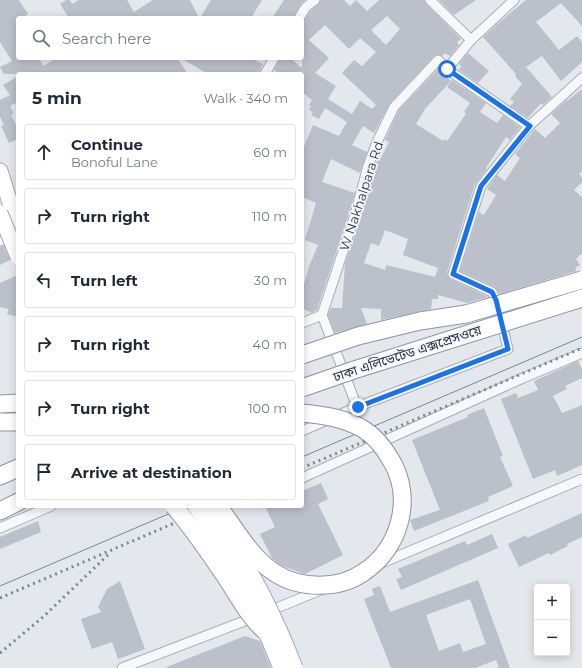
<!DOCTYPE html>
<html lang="en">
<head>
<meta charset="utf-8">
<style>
  :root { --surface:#fff; --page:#f2f2f3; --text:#1f2937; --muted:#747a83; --line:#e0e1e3 }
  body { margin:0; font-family:Montserrat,"Noto Sans Bengali",sans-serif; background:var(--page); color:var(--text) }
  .controls { position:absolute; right:12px; bottom:12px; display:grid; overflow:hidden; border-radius:4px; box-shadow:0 2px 10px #0003 }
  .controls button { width:36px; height:36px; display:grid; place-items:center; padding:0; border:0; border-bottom:1px solid var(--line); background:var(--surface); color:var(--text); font:20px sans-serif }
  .stop { position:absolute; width:12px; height:12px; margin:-9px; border:3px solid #1a73e8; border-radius:50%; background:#fff }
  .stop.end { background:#1a73e8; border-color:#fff; box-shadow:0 1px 4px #0008 }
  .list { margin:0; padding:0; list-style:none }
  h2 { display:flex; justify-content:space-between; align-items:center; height:52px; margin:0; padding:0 16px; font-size:17px }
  h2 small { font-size:13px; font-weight:400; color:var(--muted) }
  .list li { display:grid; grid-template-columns:26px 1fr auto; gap:12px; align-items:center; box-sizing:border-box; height:56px; margin:0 8px 8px; padding:0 8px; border:1px solid var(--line); border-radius:4px }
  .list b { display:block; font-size:15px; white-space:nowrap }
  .list p { margin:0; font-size:13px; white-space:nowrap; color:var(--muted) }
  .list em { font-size:13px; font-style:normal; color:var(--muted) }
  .icon { flex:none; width:22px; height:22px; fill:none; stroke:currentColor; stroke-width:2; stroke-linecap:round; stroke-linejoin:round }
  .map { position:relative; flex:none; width:582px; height:668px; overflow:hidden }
  .search { position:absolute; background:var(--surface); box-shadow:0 2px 10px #0003; left:16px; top:16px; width:288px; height:44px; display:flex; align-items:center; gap:10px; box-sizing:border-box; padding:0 14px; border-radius:4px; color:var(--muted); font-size:15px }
  .panel { position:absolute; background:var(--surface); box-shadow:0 2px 10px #0003; left:16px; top:72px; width:288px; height:436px; border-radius:4px }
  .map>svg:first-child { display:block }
  .building { fill:#bbc0ca; fill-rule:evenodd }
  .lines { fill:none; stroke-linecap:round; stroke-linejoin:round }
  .minor-casing { stroke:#a9aeb7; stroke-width:11 }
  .primary-casing { stroke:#a3abb8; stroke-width:17 }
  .motorway-casing { stroke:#8b94a3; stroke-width:19 }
  .minor { stroke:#f7f8fa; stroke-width:9 }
  .primary { stroke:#fff; stroke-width:15 }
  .motorway { stroke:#fff; stroke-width:17 }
  .tram { stroke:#7d8696; stroke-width:1 }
  .rail { stroke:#7d8696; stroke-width:3; stroke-dasharray:2 4; stroke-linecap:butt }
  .primary-bridge-casing { stroke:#a3abb8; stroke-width:17; stroke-linecap:butt }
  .motorway-bridge-casing { stroke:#8b94a3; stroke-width:19; stroke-linecap:butt }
  .primary-bridge { stroke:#fff; stroke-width:15 }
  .motorway-bridge { stroke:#fff; stroke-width:17 }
  .route { stroke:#1a73e8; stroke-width:5 }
  .labels { text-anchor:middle; stroke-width:3.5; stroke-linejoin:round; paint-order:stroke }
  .street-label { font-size:13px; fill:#2b3445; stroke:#f4f6f9 }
</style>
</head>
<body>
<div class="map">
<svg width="582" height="668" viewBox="0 0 582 668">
  <rect width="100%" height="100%" fill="#e4e7ec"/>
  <g class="building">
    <path d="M0 0H19L28 14 22 18H18V58H39L43 66 57 58H177L188 74H4L0 67 12 61 0 42Z"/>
    <path d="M66 0H70L72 4 79 0H127L134 12 153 0H190L199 18H69L60 4Z"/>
    <path d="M211 0H262L251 18H200Z"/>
    <path d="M284 0H305L301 4 293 18H272Z"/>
    <path d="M321 0H344L350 6 356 0 367 11 379 0H424L426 4 461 39 457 42 459 45 450 56 445 53 442 56 437 54 434 56 390 103 374 133 363 126 352 145 367 152 360 173 331 159 322 182 355 193 349 213 317 310 312 313 302 308V283L304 284 310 264 318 245 305 240 316 203 302 197V152L313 125 339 136 347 122 325 108 319 119 311 115 313 112 309 110 311 106 309 105 312 100 302 92V74H280L274 70 280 58H290L302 68V23L310 11 319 4ZM387 16 400 29 386 45 371 30ZM325 25 349 49 360 38 376 52 362 66 354 60 342 73 376 105 372 109 360 101 352 114 328 99 336 86 315 73 329 58 309 40Z"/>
    <path d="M439 0H476L454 15Z"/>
    <path d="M526 0H582V26L561 3 536 22 559 50 577 36 582 42V62L561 81 542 56 526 67 552 97 543 105 541 103 528 118 510 106 514 102 510 99 522 84 515 76 516 74 483 37 503 19Z"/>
    <path d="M468 53 489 71 478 83 459 70 461 66 459 64Z"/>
    <path d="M181 58H250L263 64 258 74H208Z"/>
    <path d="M438 69 451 81 425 109 416 124 443 141 444 139 447 141 466 114 464 112 470 103 447 87 452 80 486 103 480 112 497 123 503 115 520 127 510 140 506 137 486 168 487 169 475 184 447 272V275L450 279 488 297 467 303 438 295V299H432L431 309 381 320V309L361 308 367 324 335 333 328 315 331 308H342L345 264 361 217 368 190 373 178H371L378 157 381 158 389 142 385 140 399 110ZM385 230 408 239 403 255 438 268 435 277 386 265 385 270 364 263 371 243 379 246Z"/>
    <path d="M18 76V108L15 103 10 106 14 114 11 115 18 129V139L9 143 1 126 4 125 0 117V100L10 95 3 85Z"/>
    <path d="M582 89V171L579 174 582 178V182L574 190 582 197V253L576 259 580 265 575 268 577 271 500 294 495 287 460 271 479 212 484 215 496 195 487 189 497 175 505 181 520 158 515 154 535 129 545 138 560 123 551 114 567 100H568Z"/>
    <path d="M4 246 10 260 0 265V247Z"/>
    <path d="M18 275V317L7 314 9 309 0 307V283Z"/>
    <path d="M578 361 582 369V378L565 386 567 389 553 396 562 413 582 405V465L557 476 555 470 533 479 501 399 516 393 518 398 538 390 534 381Z"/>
    <path d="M484 408 503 456 500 457 513 486 488 497 489 501 414 531 410 520 440 510 412 440 468 417 467 415Z"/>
    <path d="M321 483 328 499 318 504 343 555 305 574 299 572 280 565 272 558 260 534 275 527 265 506H302V491Z"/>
    <path d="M582 513V537L567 544 568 546 550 555 549 553 519 567 508 544 526 535 527 538Z"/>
    <path d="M38 521 41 532 0 549V537Z"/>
    <path d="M492 534 498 548 401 590 396 579 402 577 398 569 465 541 467 545Z"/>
    <path d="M478 580 510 668H499L496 660 475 668H391L364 599 374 595 372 589 380 586 390 612ZM470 599 486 644 463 652 460 643 439 651 426 615Z"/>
    <path d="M120 581 145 649 118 659 112 642 92 649 81 619 101 612 98 607 107 589Z"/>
    <path d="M245 636 260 641 271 668H164Z"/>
  </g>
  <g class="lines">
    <g class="minor-casing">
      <g id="minor">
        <path d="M430 0 471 40"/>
        <path d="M299 18 306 7 315 0"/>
        <path d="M447 69 529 126 582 78"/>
        <path d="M265 74 274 58"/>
        <path d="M0 241 18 235"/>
        <path d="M322 315 357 407"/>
        <path d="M302 323 322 315 355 215 368 166 377 142 394 107 438 60 447 69 471 40 514 0"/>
        <path d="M302 431 357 407 508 349 496 300 492 292 453 274 481 186 529 126"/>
        <path d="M302 478 523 378 582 353"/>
        <path d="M0 528 51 506"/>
        <path d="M377 565 582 479"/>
        <path d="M267 612 323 589"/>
        <path d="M122 668 255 617"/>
      </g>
    </g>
    <g class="primary-casing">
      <path id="primary" d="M0 171 18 228"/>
    </g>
    <g class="motorway-casing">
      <g id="motorway">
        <path d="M0 404 18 403"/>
        <path d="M0 422H18"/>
        <path d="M0 476 18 468"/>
        <path d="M0 511 18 502"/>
      </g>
    </g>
    <use href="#minor" class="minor"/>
    <use href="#primary" class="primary"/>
    <use href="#motorway" class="motorway"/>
    <g class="tram">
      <path d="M302 457 582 337"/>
      <path d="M0 586 187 506"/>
    </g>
    <g class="rail">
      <path d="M302 468 582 348"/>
      <path d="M0 598 214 506"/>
      <path d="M0 653 43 617 110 553"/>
    </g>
    <g class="primary-bridge-casing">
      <g id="primary-bridge">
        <path d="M0 213 18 257"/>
        <path d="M195 506C211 529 229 553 242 578 257 607 268 638 281 668"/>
        <path d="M209 506C234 543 258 582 276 623 283 637 289 653 295 668"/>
      </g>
    </g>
    <g class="motorway-bridge-casing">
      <g id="motorway-bridge">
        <path d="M302 355 358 336 420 321 466 314 582 280"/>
        <path d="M302 388 354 370 582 298"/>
        <path d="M174 506C192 528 209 552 225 576 238 595 248 616 265 631"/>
        <path d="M218 506C236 529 250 557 275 573 300 589 339 590 364 572 400 548 414 498 391 460 384 448 375 436 363 429 345 418 323 415 302 413"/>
      </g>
    </g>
    <use href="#primary-bridge" class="primary-bridge"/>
    <use href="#motorway-bridge" class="motorway-bridge"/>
  </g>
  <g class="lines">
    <path class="route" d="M358 407 508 349 496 300 492 292 453 274 481 186 530 126 447 69"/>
  </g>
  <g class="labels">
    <g class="street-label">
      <text transform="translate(361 196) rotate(-72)" y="5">W Nakhalpara Rd</text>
      <text transform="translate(407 353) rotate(-18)" y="5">ঢাকা এলিভেটেড এক্সপ্রেসওয়ে</text>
    </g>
  </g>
</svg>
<div class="controls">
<button>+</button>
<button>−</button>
</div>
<div class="stop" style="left:447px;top:69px"></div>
<div class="stop end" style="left:358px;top:407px"></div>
<div class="search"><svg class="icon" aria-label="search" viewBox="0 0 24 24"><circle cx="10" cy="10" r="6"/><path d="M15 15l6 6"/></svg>Search here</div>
<section class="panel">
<h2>5 min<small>Walk · 340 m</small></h2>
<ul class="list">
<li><svg class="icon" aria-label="ahead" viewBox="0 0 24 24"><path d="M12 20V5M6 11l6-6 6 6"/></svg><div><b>Continue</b><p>Bonoful Lane</p></div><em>60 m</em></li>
<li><svg class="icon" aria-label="right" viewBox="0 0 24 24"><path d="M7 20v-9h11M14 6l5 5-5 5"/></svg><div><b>Turn right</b></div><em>110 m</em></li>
<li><svg class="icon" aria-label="left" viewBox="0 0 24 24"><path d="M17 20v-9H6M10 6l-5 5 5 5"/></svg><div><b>Turn left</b></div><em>30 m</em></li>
<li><svg class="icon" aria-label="right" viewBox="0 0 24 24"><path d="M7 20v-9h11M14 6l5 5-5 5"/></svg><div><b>Turn right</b></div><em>40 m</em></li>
<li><svg class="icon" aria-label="right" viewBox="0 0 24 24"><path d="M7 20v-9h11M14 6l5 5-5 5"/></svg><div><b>Turn right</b></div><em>100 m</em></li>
<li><svg class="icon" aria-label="arrive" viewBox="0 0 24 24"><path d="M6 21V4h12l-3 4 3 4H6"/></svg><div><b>Arrive at destination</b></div></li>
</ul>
</section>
</div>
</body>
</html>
